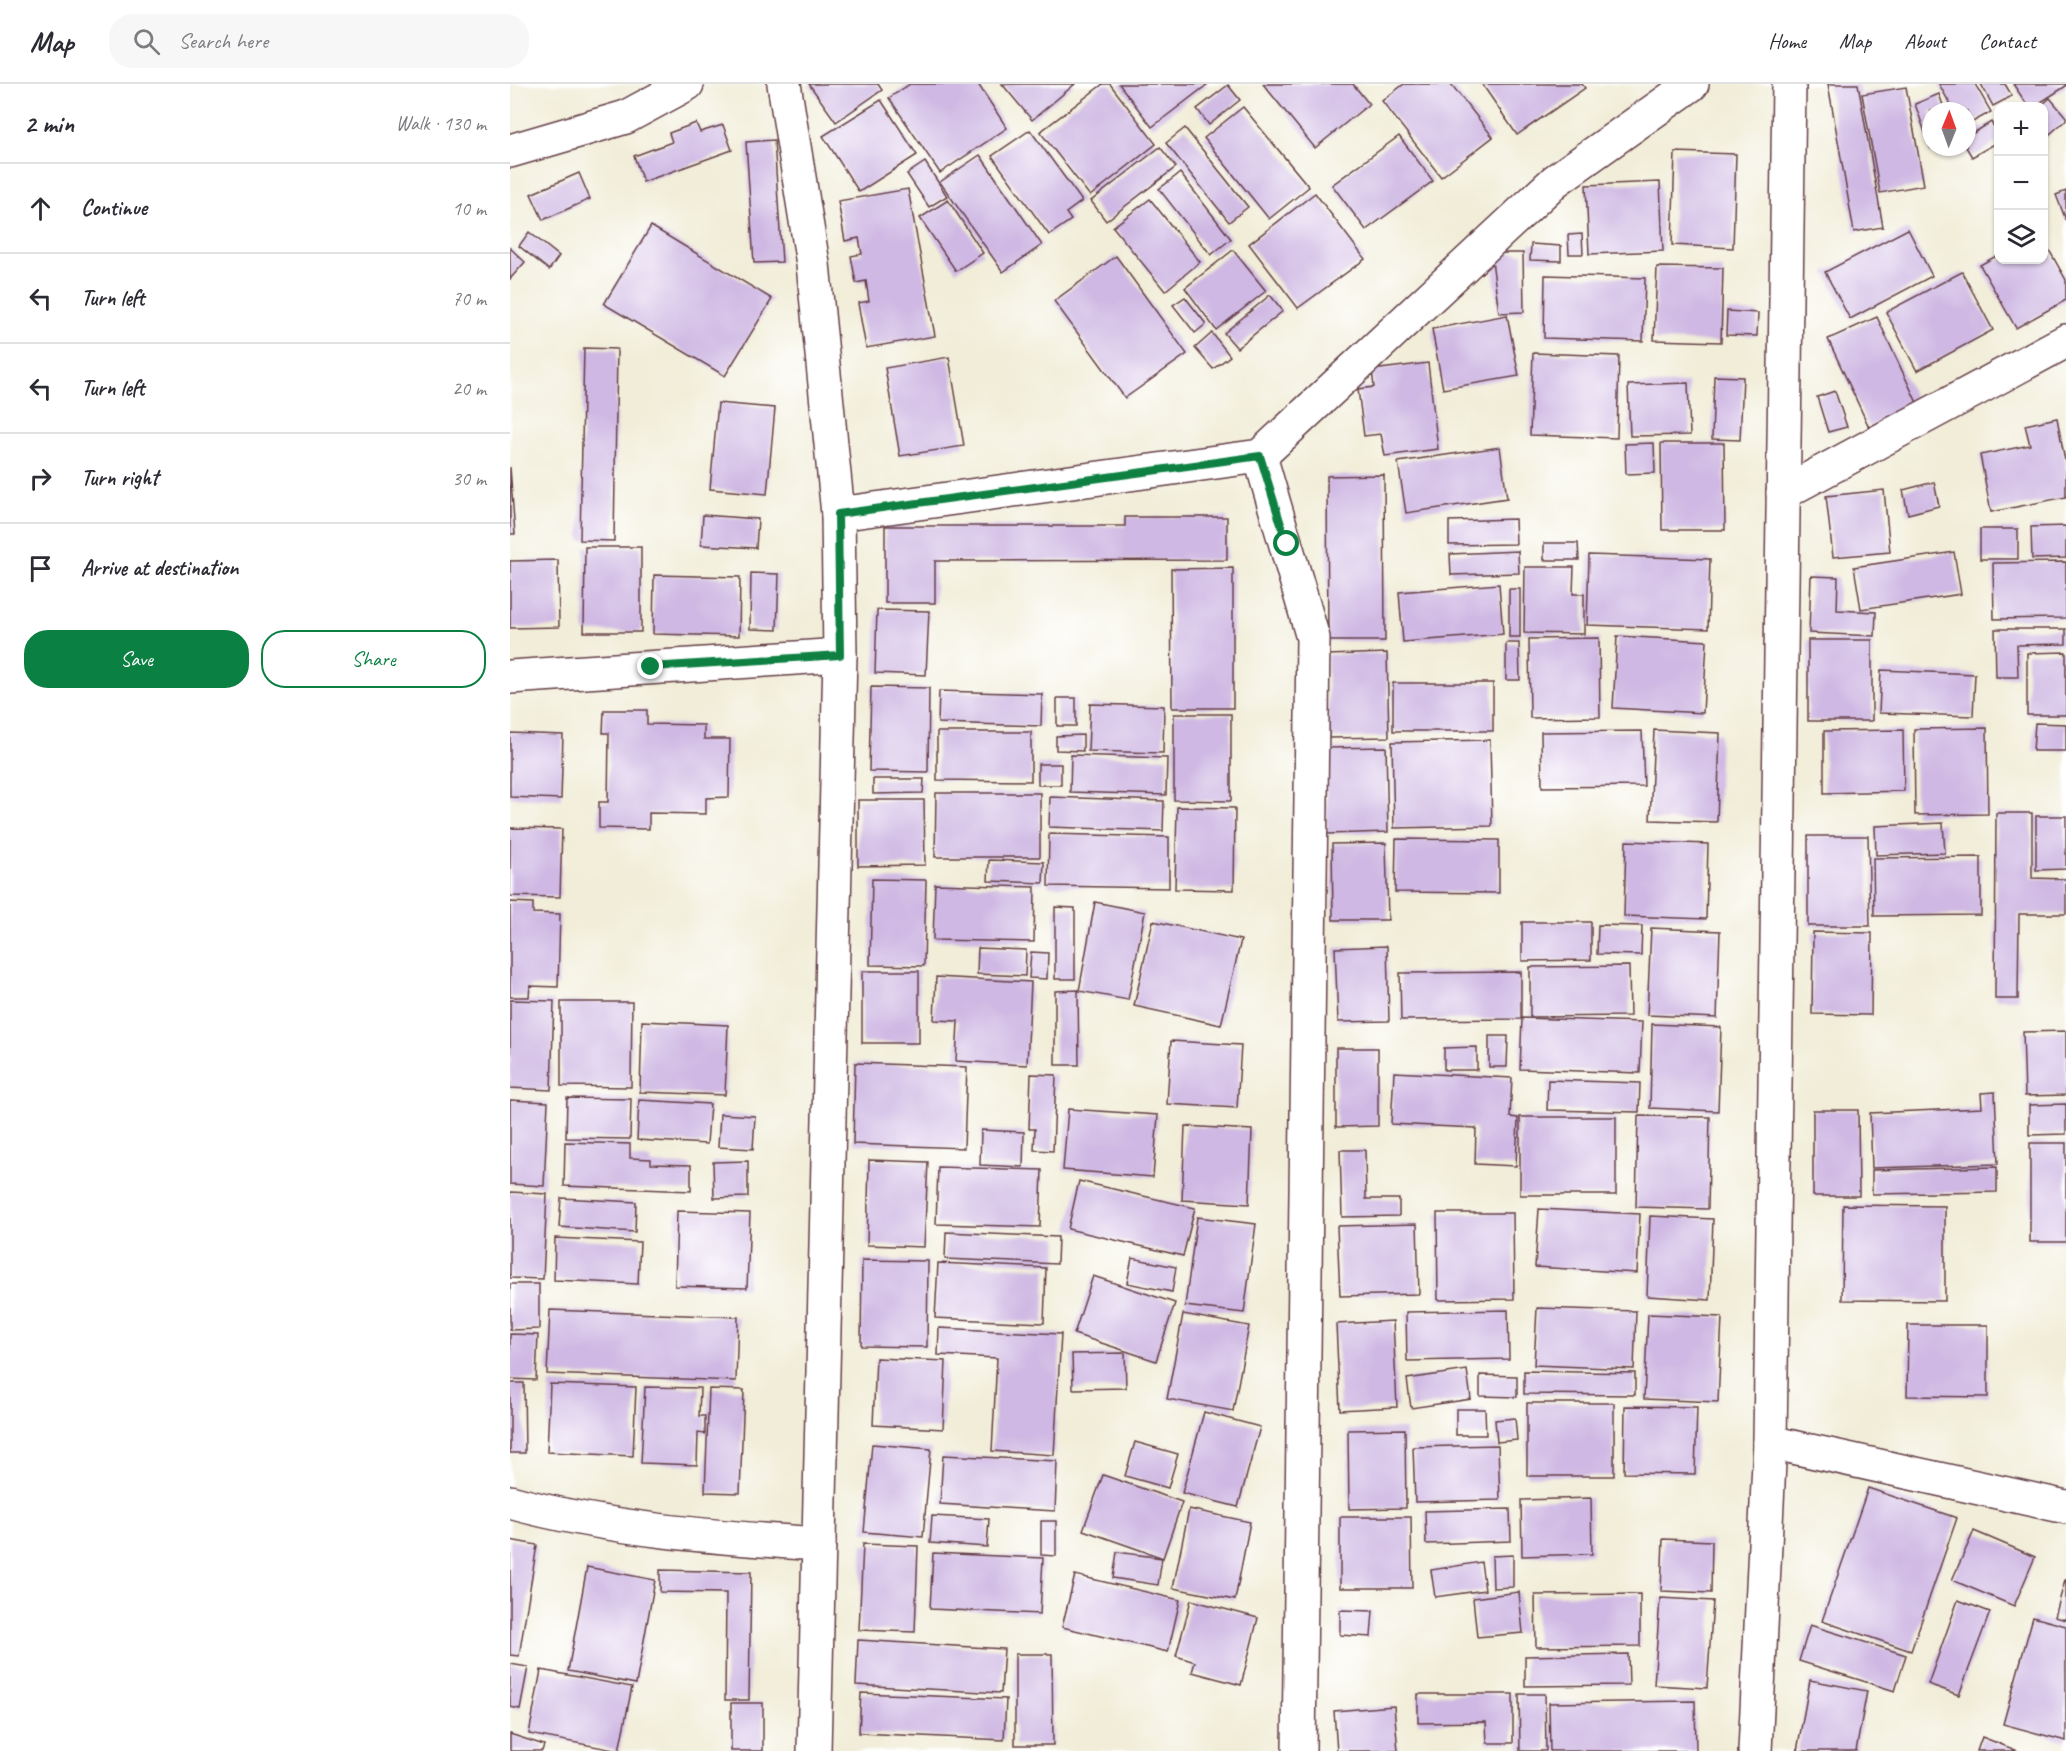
<!DOCTYPE html>
<html lang="en">
<head>
<meta charset="utf-8">
<style>
  :root { --surface:#fff; --page:#f7f7f7; --text:#2b2b33; --muted:#7c7c81; --line:#e1e1e2; --accent:#0b8043 }
  body { margin:0; font-family:Caveat,sans-serif; background:var(--page); color:var(--text) }
  .controls { position:absolute; right:18px; top:18px; display:grid; overflow:hidden; border-radius:12px; box-shadow:0 2px 4px #0004 }
  .controls button { width:54px; height:54px; display:grid; place-items:center; padding:0; border:0; border-bottom:2px solid var(--line); background:var(--surface); color:var(--text); font:30px sans-serif }
  .compass { position:absolute; left:1412px; top:18px; width:54px; height:54px; border-radius:50%; background:var(--surface); box-shadow:0 2px 4px #0004; rotate:1deg }
  .stop { position:absolute; width:18px; height:18px; margin:-14px; border:4px solid #0b8043; border-radius:50%; background:#fff }
  .stop.end { background:#0b8043; border-color:#fff; box-shadow:0 2px 6px #0008 }
  .list { margin:0; padding:0; list-style:none }
  h2 { display:flex; justify-content:space-between; align-items:center; height:78px; margin:0; padding:0 24px; font-size:26px }
  h2 small { font-size:20px; font-weight:400; color:var(--muted) }
  .list li { display:grid; grid-template-columns:39px 1fr auto; gap:18px; align-items:center; box-sizing:border-box; height:90px; padding:0 24px; border-top:2px solid var(--line) }
  .list b { display:block; font-size:22px; white-space:nowrap }
  .list em { font-size:20px; font-style:normal; color:var(--muted) }
  .actions { display:flex; gap:12px; padding:18px 24px }
  .actions a { flex:1; padding:14px 0; border:2px solid var(--accent); border-radius:24px; text-align:center; font-size:21px; color:var(--accent) }
  .actions .main { background:var(--accent); color:#fff }
  .icon { flex:none; width:33px; height:33px; fill:none; stroke:currentColor; stroke-width:2; stroke-linecap:round; stroke-linejoin:round }
  .map { position:relative; flex:none; width:1556px; height:1667px; overflow:hidden }
  header { display:flex; align-items:center; gap:36px; box-sizing:border-box; height:84px; padding:0 30px; background:var(--surface); border-bottom:2px solid var(--line) }
  header strong { font-size:28px }
  nav { display:flex; gap:33px; margin-inline-start:auto; font-size:21px }
  .search { width:420px; height:54px; background:var(--page); display:flex; align-items:center; gap:15px; box-sizing:border-box; padding:0 21px; border-radius:24px; color:var(--muted); font-size:22px }
  main { display:flex }
  aside { flex:1; background:var(--surface) }
  .map>svg:first-child { display:block }
  .building { fill:#cfb8e3 }
  .lines { fill:none; stroke-linecap:round; stroke-linejoin:round }
  .minor-casing { stroke:#633e45; stroke-width:36 }
  .tertiary-casing { stroke:#633e45; stroke-width:36 }
  .minor { stroke:#fff; stroke-width:33 }
  .tertiary { stroke:#fff; stroke-width:33 }
  .route { stroke:#0b8043; stroke-width:8 }
</style>
</head>
<body>
<header>
<strong>Map</strong>
<div class="search"><svg class="icon" aria-label="search" viewBox="0 0 24 24"><circle cx="10" cy="10" r="6"/><path d="M15 15l6 6"/></svg>Search here</div>
<nav><a>Home</a><a>Map</a><a>About</a><a>Contact</a></nav>
</header>
<main>
<aside>
<h2>2 min<small>Walk · 130 m</small></h2>
<ul class="list">
<li><svg class="icon" aria-label="ahead" viewBox="0 0 24 24"><path d="M12 20V5M6 11l6-6 6 6"/></svg><div><b>Continue</b></div><em>10 m</em></li>
<li><svg class="icon" aria-label="left" viewBox="0 0 24 24"><path d="M17 20v-9H6M10 6l-5 5 5 5"/></svg><div><b>Turn left</b></div><em>70 m</em></li>
<li><svg class="icon" aria-label="left" viewBox="0 0 24 24"><path d="M17 20v-9H6M10 6l-5 5 5 5"/></svg><div><b>Turn left</b></div><em>20 m</em></li>
<li><svg class="icon" aria-label="right" viewBox="0 0 24 24"><path d="M7 20v-9h11M14 6l5 5-5 5"/></svg><div><b>Turn right</b></div><em>30 m</em></li>
<li><svg class="icon" aria-label="arrive" viewBox="0 0 24 24"><path d="M6 21V4h12l-3 4 3 4H6"/></svg><div><b>Arrive at destination</b></div></li>
</ul>
<div class="actions"><a class="main">Save</a><a>Share</a></div>
</aside>
<div class="map">
<svg width="1556" height="1667" viewBox="0 0 1556 1667">
  <rect width="100%" height="100%" fill="#fff"/>
  <filter id="ink" filterUnits="userSpaceOnUse"><feTurbulence type="fractalNoise" baseFrequency=".0167" numOctaves="2"/><feDisplacementMap in="SourceGraphic" scale="12" xChannelSelector="R" yChannelSelector="G"/><feConvolveMatrix kernelMatrix="1 2 1 2 8 2 1 2 1" color-interpolation-filters="sRGB"/></filter>
  <filter id="wash" filterUnits="userSpaceOnUse"><feTurbulence type="fractalNoise" baseFrequency=".008" numOctaves="4" result="noise"/><feDisplacementMap in="SourceGraphic" scale="24" xChannelSelector="R" yChannelSelector="G"/><feGaussianBlur stdDeviation="1.35" result="paint"/><feColorMatrix in="noise" values="0 0 0 0 0 0 0 0 0 0 0 0 0 0 0 0 0 1.4 0 .05"/><feComposite in="paint" operator="in"/></filter>
  <g filter="url(#wash)">
    <rect width="100%" height="100%" fill="#f1edd8"/>
    <g id="blocks">
      <g class="building">
        <path d="M299 0H368L372 6 326 38Z"/>
        <path d="M400 0H468L497 44 430 89 379 14Z"/>
        <path d="M492 0H565L522 36Z"/>
        <path d="M593 0H600L646 60 580 112 530 48Z"/>
        <path d="M609 0H698L642 43Z"/>
        <path d="M753 0H843L859 20 805 64Z"/>
        <path d="M894 0H941L983 53 931 93 872 17Z"/>
        <path d="M972 0H1072L1075 4 1007 51Z"/>
        <path d="M1318 0H1348L1373 143 1344 148Z"/>
        <path d="M1429 0H1465L1481 28 1457 41V27H1444Z"/>
        <path d="M1471 0H1495L1502 12 1483 22Z"/>
        <path d="M1503 0H1556V2L1525 22H1518Z"/>
        <path d="M718 1 730 16 699 41 687 25Z"/>
        <path d="M1396 3 1414 101 1370 109 1352 10Z"/>
        <path d="M1429 10 1435 27H1421V65L1405 20Z"/>
        <path d="M1540 14 1556 33V36L1534 55V22H1531Z"/>
        <path d="M371 16 407 71 349 108 313 52Z"/>
        <path d="M733 23 799 103 759 135 694 54Z"/>
        <path d="M1481 38 1488 49V58L1462 73 1456 63 1457 53Z"/>
        <path d="M186 39 190 48 213 41 222 66 133 98 124 72 162 58 159 49Z"/>
        <path d="M675 44 738 123 719 138 656 59Z"/>
        <path d="M520 46 572 117 556 129 561 136 539 151 482 72Z"/>
        <path d="M889 52 923 97 856 146 822 101Z"/>
        <path d="M264 56 272 178 244 179 236 58Z"/>
        <path d="M650 63 666 83 596 137 581 117Z"/>
        <path d="M1165 68 1226 70 1223 164 1162 161Z"/>
        <path d="M470 71 532 161 493 188 430 98Z"/>
        <path d="M415 78 437 112 419 123 397 90Z"/>
        <path d="M69 89 80 115 33 136 21 110Z"/>
        <path d="M670 89 721 155 701 171 649 105Z"/>
        <path d="M1150 98 1153 167 1079 170 1076 101Z"/>
        <path d="M398 105 425 252 356 264 348 219 359 217 356 197 346 199 341 172 352 170 349 154 335 157 328 117Z"/>
        <path d="M1556 107V136L1546 111Z"/>
        <path d="M805 109 855 175 788 224 739 160Z"/>
        <path d="M640 115 690 178 655 207 603 143Z"/>
        <path d="M438 116 473 169 446 187 410 134Z"/>
        <path d="M141 142 262 215 215 292 94 220Z"/>
        <path d="M1398 145 1422 192 1340 235 1315 188Z"/>
        <path d="M19 148 49 172 39 186 9 162Z"/>
        <path d="M1072 150 1073 170H1059L1058 151Z"/>
        <path d="M1534 157 1556 196V216L1506 244 1470 181 1488 171V176H1534Z"/>
        <path d="M1021 160 1051 162V177L1020 176Z"/>
        <path d="M0 164 15 178 0 195Z"/>
        <path d="M723 166 756 207 706 246 675 204Z"/>
        <path d="M981 169H1013L1014 228 989 229Z"/>
        <path d="M606 172 677 270 615 314 544 217Z"/>
        <path d="M1147 183 1213 184 1211 258 1144 256Z"/>
        <path d="M1452 188 1483 246 1407 287 1376 228Z"/>
        <path d="M1035 191 1135 194 1133 257 1034 254Z"/>
        <path d="M760 211 773 227 727 264 714 249Z"/>
        <path d="M675 213 696 240 685 249 663 221Z"/>
        <path d="M1217 227 1248 229 1247 252 1216 251Z"/>
        <path d="M997 231 1009 292 933 305 922 245Z"/>
        <path d="M1367 233 1408 321 1359 343 1318 255Z"/>
        <path d="M702 249 720 272 703 285 685 264Z"/>
        <path d="M74 264 107 265 104 457 70 456Z"/>
        <path d="M1023 269 1109 272 1107 354 1020 351Z"/>
        <path d="M439 273 454 362 390 372 375 284Z"/>
        <path d="M918 279 928 365 875 372 871 350 854 352 848 305 864 303 862 286Z"/>
        <path d="M1204 292 1233 293 1230 356 1202 355Z"/>
        <path d="M1178 299 1180 351 1120 352 1118 301Z"/>
        <path d="M1325 307 1337 343 1318 348 1307 313Z"/>
        <path d="M208 319 265 324 257 410 200 405Z"/>
        <path d="M1547 334 1556 382V413L1481 428 1470 371 1520 361 1515 341Z"/>
        <path d="M1144 359 1145 389 1116 390 1115 360Z"/>
        <path d="M1151 359H1214L1215 446H1152Z"/>
        <path d="M990 363 997 414 896 429 888 378Z"/>
        <path d="M0 383 5 450H0Z"/>
        <path d="M874 391 875 557H818L817 392Z"/>
        <path d="M1424 398 1429 422 1398 430 1393 406Z"/>
        <path d="M1374 406 1380 468 1323 473 1316 412Z"/>
        <path d="M193 431 248 435 246 464 191 461Z"/>
        <path d="M615 433H717V476L425 477V519H375V442H615Z"/>
        <path d="M1005 435 1006 460 939 461V437Z"/>
        <path d="M1556 442V474L1522 475 1521 443Z"/>
        <rect x="1470" y="445" width="38" height="30"/>
        <path d="M1034 459H1068L1069 476H1034Z"/>
        <path d="M75 463H131V548H74Z"/>
        <path d="M1008 467 1009 489 941 491 940 470Z"/>
        <path d="M1444 468 1451 510 1351 525 1344 483Z"/>
        <path d="M1079 471 1200 475 1198 545 1077 541Z"/>
        <path d="M48 476 49 543 0 544V477Z"/>
        <path d="M1556 478V534L1484 535 1483 479Z"/>
        <path d="M1015 483H1064L1063 510H1074V550L1014 549Z"/>
        <path d="M723 484V624H662L661 485Z"/>
        <path d="M241 489 269 490 267 546 240 545Z"/>
        <path d="M144 491 230 493 229 552 143 550Z"/>
        <path d="M1301 492 1328 493 1327 526 1366 528 1365 552 1299 549Z"/>
        <path d="M989 500 993 550 893 558 889 508Z"/>
        <rect x="999" y="505" width="11" height="48"/>
        <path d="M367 526 419 527 416 591 365 589Z"/>
        <path d="M1485 545H1556V560L1507 561 1508 593H1486Z"/>
        <path d="M1107 552 1197 557 1193 629 1103 624Z"/>
        <path d="M1089 554 1090 633 1020 634 1019 555Z"/>
        <rect x="1298" y="556" width="64" height="81"/>
        <path d="M996 559H1009L1010 596H996Z"/>
        <path d="M1556 568V631H1517V569Z"/>
        <path d="M877 569 879 653 819 654 817 571Z"/>
        <path d="M1371 586 1465 590 1463 632 1369 629Z"/>
        <rect x="883" y="599" width="100" height="48"/>
        <path d="M361 603 419 604 418 688 359 687Z"/>
        <path d="M429 607 532 610 531 642 428 639Z"/>
        <rect x="547" y="614" width="19" height="28"/>
        <path d="M580 620 654 622 653 669 578 667Z"/>
        <path d="M94 626H137V640L194 641V655H220L219 713 196 714V730L139 729V745L89 744V718H98L99 649H93Z"/>
        <path d="M664 630H721V717L664 716Z"/>
        <path d="M1525 639 1556 640V667H1523Z"/>
        <path d="M1477 644 1478 730 1405 731 1404 645Z"/>
        <path d="M1144 646 1210 649 1207 738 1140 736Z"/>
        <path d="M1393 646 1394 707 1314 709V647Z"/>
        <path d="M1132 647 1134 702 1032 703 1031 648Z"/>
        <path d="M427 648H521V697L427 696Z"/>
        <path d="M0 649 53 651 51 715 0 713Z"/>
        <path d="M573 651V667L546 666V652Z"/>
        <path d="M980 656 982 742 884 744 882 658Z"/>
        <path d="M876 663 878 748 817 750 816 664Z"/>
        <path d="M561 671 657 674 656 711 560 708Z"/>
        <rect x="528" y="680" width="23" height="21"/>
        <path d="M363 695H414L413 709 363 710Z"/>
        <path d="M426 709H530V773H425Z"/>
        <path d="M540 713 654 717 653 747 539 743Z"/>
        <path d="M348 716H414L415 781 348 782Z"/>
        <path d="M667 723 725 724 724 806 665 805Z"/>
        <path d="M1486 729H1522V794L1556 795V830H1509L1508 915H1485Z"/>
        <path d="M1526 732H1556V785L1526 786Z"/>
        <path d="M1433 739 1435 769 1366 771 1365 742Z"/>
        <path d="M0 744 52 745 50 813 0 812Z"/>
        <path d="M539 750 659 753V804L538 802Z"/>
        <path d="M1298 752H1358L1360 842H1298Z"/>
        <path d="M886 755 989 756V809L885 808Z"/>
        <path d="M1116 757 1198 760 1196 835 1114 832Z"/>
        <path d="M876 759 878 836H823L822 760Z"/>
        <path d="M1471 773V831L1364 832 1363 774Z"/>
        <path d="M479 776 534 778 533 799 478 797Z"/>
        <path d="M362 795 416 796 414 882 360 881Z"/>
        <path d="M425 800 525 803 524 858 423 856Z"/>
        <path d="M0 818 23 819V829L50 830 48 903 20 902 19 913H0Z"/>
        <path d="M585 818 635 828 618 916 569 907Z"/>
        <path d="M545 823 565 824V895H545Z"/>
        <path d="M643 837 731 856 711 941 624 922Z"/>
        <path d="M1012 838H1081V876L1012 877Z"/>
        <path d="M1088 841 1132 842 1131 871 1087 870Z"/>
        <path d="M1141 844 1210 847 1207 934 1137 931Z"/>
        <path d="M1303 848 1362 849 1361 931 1302 930Z"/>
        <path d="M877 862 879 937 828 938 825 864Z"/>
        <path d="M468 864 516 866 515 892 467 890Z"/>
        <path d="M521 868 538 869 537 895 519 894Z"/>
        <path d="M1119 882 1120 932 1020 933V883Z"/>
        <rect x="352" y="887" width="57" height="72"/>
        <path d="M1011 888V935L891 936 890 889Z"/>
        <path d="M426 893 521 898 517 981 446 977 448 937 424 936Z"/>
        <path d="M568 906 569 981H545V907Z"/>
        <path d="M0 916 44 917 41 1006 0 1004Z"/>
        <path d="M51 918H122L121 1003 51 1002Z"/>
        <path d="M1012 934 1132 938 1130 989 1010 985Z"/>
        <path d="M132 937 218 941 215 1011 130 1008Z"/>
        <path d="M1142 940 1211 943 1208 1027 1140 1024Z"/>
        <path d="M1556 947V1011L1515 1012 1513 948Z"/>
        <path d="M979 952H998L997 983H979Z"/>
        <path d="M661 957 731 961 727 1024 657 1020Z"/>
        <path d="M967 963V986H934V964Z"/>
        <path d="M826 964H868V1042L826 1043Z"/>
        <path d="M345 979 457 983 454 1064 343 1060Z"/>
        <path d="M884 988 1002 994 1000 1033 1008 1034 1006 1082 965 1080 966 1044 881 1040Z"/>
        <path d="M521 990 546 991 543 1067 524 1066 525 1045H519Z"/>
        <path d="M1038 996 1130 999 1129 1028 1037 1026Z"/>
        <path d="M1485 1008 1488 1080 1362 1084 1360 1029 1472 1024 1471 1009Z"/>
        <path d="M57 1014 121 1015 120 1055 56 1054Z"/>
        <path d="M0 1016 38 1018 34 1102 0 1100Z"/>
        <path d="M129 1016 200 1020 197 1060 127 1056Z"/>
        <path d="M1556 1020V1050L1519 1051V1021Z"/>
        <path d="M558 1025 648 1031 643 1093 553 1086Z"/>
        <path d="M1303 1026H1348L1349 1112H1303Z"/>
        <path d="M210 1030 245 1032 243 1065 208 1063Z"/>
        <path d="M1128 1032 1200 1033 1198 1125 1126 1123Z"/>
        <rect x="1010" y="1033" width="96" height="78"/>
        <path d="M675 1042 742 1046 739 1120 672 1116Z"/>
        <path d="M471 1046 514 1048 513 1083 470 1081Z"/>
        <path d="M55 1058 120 1060V1074L141 1075V1080L181 1081V1107L54 1102Z"/>
        <rect x="1520" y="1059" width="36" height="99"/>
        <path d="M830 1066H855L856 1115H889V1132L832 1133Z"/>
        <path d="M359 1076 418 1078 414 1163 357 1161Z"/>
        <path d="M238 1077V1113L204 1114 203 1078Z"/>
        <path d="M428 1083 532 1086 530 1143 426 1140Z"/>
        <path d="M1487 1083V1108L1362 1110V1086Z"/>
        <path d="M569 1097 685 1124 673 1172 558 1145Z"/>
        <path d="M0 1108 37 1110 33 1195 0 1194Z"/>
        <path d="M51 1114 126 1118 125 1148 49 1143Z"/>
        <path d="M1333 1121 1435 1122V1217L1332 1216Z"/>
        <path d="M1029 1125 1130 1130 1127 1189 1025 1183Z"/>
        <path d="M167 1127 240 1129 237 1204 165 1202Z"/>
        <path d="M927 1129H1003L1004 1215 928 1216Z"/>
        <path d="M1140 1132 1203 1135 1200 1216 1137 1212Z"/>
        <path d="M687 1133 746 1140 734 1229 675 1222Z"/>
        <path d="M907 1140 909 1210 830 1212 827 1142Z"/>
        <path d="M436 1148 548 1153 547 1180 435 1175Z"/>
        <path d="M45 1154 130 1158 128 1200 44 1196Z"/>
        <path d="M622 1174 666 1183 662 1208 617 1199Z"/>
        <path d="M352 1176 418 1177 417 1263 351 1262Z"/>
        <path d="M428 1179 536 1184 534 1239 425 1234Z"/>
        <path d="M583 1192 665 1219 646 1277 564 1250Z"/>
        <path d="M0 1200H29V1245L0 1246Z"/>
        <path d="M1027 1224 1126 1227 1124 1285 1024 1281Z"/>
        <path d="M40 1226 228 1233 226 1297 37 1290Z"/>
        <path d="M998 1226 999 1275 897 1277 896 1228Z"/>
        <path d="M673 1230 739 1242 723 1327 657 1315Z"/>
        <path d="M1138 1230 1212 1233 1208 1318 1134 1315Z"/>
        <path d="M883 1237 887 1323 830 1326 826 1240Z"/>
        <path d="M1398 1241H1478V1313L1397 1312Z"/>
        <path d="M429 1244 551 1250 544 1371 482 1367 487 1274 428 1271Z"/>
        <path d="M0 1250 28 1251 26 1296 0 1295Z"/>
        <path d="M615 1269 616 1304 563 1305 562 1270Z"/>
        <path d="M366 1274 436 1277 433 1345 363 1341Z"/>
        <path d="M957 1286 961 1315 901 1324 897 1295Z"/>
        <path d="M1014 1287 1125 1289V1311L1014 1310Z"/>
        <path d="M970 1291 1007 1292V1313L970 1312Z"/>
        <path d="M0 1299H14L15 1369H0Z"/>
        <path d="M40 1300 126 1303 123 1372 37 1368Z"/>
        <path d="M135 1303 190 1304 189 1332H195V1350L188 1349 187 1381 131 1379Z"/>
        <path d="M199 1305 234 1306 230 1409 195 1408Z"/>
        <rect x="1017" y="1319" width="87" height="73"/>
        <path d="M1115 1322 1187 1323 1185 1390 1114 1389Z"/>
        <path d="M946 1325H975L976 1351H946Z"/>
        <path d="M694 1328 750 1343 728 1423 672 1409Z"/>
        <path d="M1005 1334 1007 1356 987 1358 985 1336Z"/>
        <path d="M895 1345 896 1424 839 1425 838 1346Z"/>
        <path d="M625 1358 668 1370 658 1404 615 1392Z"/>
        <path d="M362 1360 421 1365 413 1453 354 1448Z"/>
        <path d="M988 1361 990 1416 905 1418 903 1363Z"/>
        <path d="M433 1371 547 1377 545 1427 430 1420Z"/>
        <path d="M593 1391 672 1418 653 1474 573 1446Z"/>
        <path d="M1358 1404 1447 1434 1401 1567 1312 1537Z"/>
        <path d="M1081 1414 1082 1470 1012 1472 1011 1416Z"/>
        <path d="M679 1425 740 1438 725 1516 663 1504Z"/>
        <path d="M1000 1425 1001 1457 916 1460 915 1427Z"/>
        <path d="M422 1432 479 1435 477 1463 420 1459Z"/>
        <path d="M830 1433H901L902 1504H830Z"/>
        <path d="M531 1437H546V1472L531 1471Z"/>
        <path d="M1464 1447 1525 1473 1504 1522 1442 1496Z"/>
        <path d="M1153 1455 1202 1457 1201 1509 1151 1507Z"/>
        <path d="M0 1456 27 1461 9 1572 0 1571Z"/>
        <path d="M353 1460 408 1462 405 1548 349 1546Z"/>
        <path d="M607 1468 652 1474 648 1501 603 1494Z"/>
        <path d="M423 1469 533 1474 530 1530 420 1525Z"/>
        <path d="M1003 1471V1503L983 1504 982 1472Z"/>
        <path d="M971 1478 975 1506 925 1513 921 1486Z"/>
        <path d="M77 1483 145 1496 126 1600 58 1587Z"/>
        <path d="M150 1486 241 1488 239 1616H215L216 1509 150 1508Z"/>
        <path d="M565 1491 670 1516 658 1568 552 1543Z"/>
        <path d="M1555 1496H1556V1536L1545 1533Z"/>
        <path d="M1009 1508 1013 1549 967 1553 963 1514Z"/>
        <path d="M1130 1510V1562L1026 1563 1025 1511Z"/>
        <path d="M1150 1514 1203 1517 1197 1604 1144 1601Z"/>
        <path d="M681 1516 748 1534 731 1601 682 1588 685 1578 666 1572Z"/>
        <path d="M1448 1516 1480 1528 1449 1611 1418 1600Z"/>
        <path d="M830 1526 863 1527 861 1553 830 1551Z"/>
        <path d="M1523 1533 1556 1542V1657L1493 1640Z"/>
        <path d="M1300 1541 1396 1571 1385 1607 1289 1577Z"/>
        <path d="M348 1556 494 1565 491 1609 346 1601Z"/>
        <path d="M505 1570H542L543 1661H505Z"/>
        <path d="M1118 1570 1119 1601 1015 1602V1572Z"/>
        <path d="M0 1580 18 1583 10 1625 0 1623Z"/>
        <path d="M31 1586 122 1603 109 1667 19 1650Z"/>
        <path d="M1300 1596 1357 1607 1346 1667H1287Z"/>
        <path d="M351 1609 496 1615 494 1656 349 1649Z"/>
        <path d="M908 1610H1003V1659H977L976 1638 908 1639Z"/>
        <path d="M1009 1610H1035L1036 1667H1010Z"/>
        <path d="M1185 1617 1186 1667H1040L1039 1619Z"/>
        <rect x="221" y="1619" width="32" height="48"/>
        <path d="M884 1622 888 1667H827L824 1627Z"/>
        <path d="M0 1650 34 1661 32 1667H0Z"/>
        <path d="M1472 1653 1508 1667H1467Z"/>
      </g>
    </g>
  </g>
  <g filter="url(#ink)">
    <use href="#blocks" fill-opacity="0" stroke="#633e45" stroke-width="1.5"/>
    <g class="lines">
      <g class="minor-casing">
        <g id="minor">
          <path d="M274 0 303 180 328 430 330 571 304 1667"/>
          <path d="M750 372 803 554 789 1667"/>
          <path d="M1273 409 1556 257"/>
          <path d="M328 430 750 372 1045 97 1182 0"/>
          <path d="M0 593 330 571"/>
          <path d="M1260 1358 1556 1423"/>
          <path d="M0 1418C101 1446 206 1453 309 1460"/>
          <path d="M1245 1667 1260 1358 1279 0"/>
        </g>
      </g>
      <g class="tertiary-casing">
        <path id="tertiary" d="M0 67 116 33 177 0"/>
      </g>
      <use href="#minor" class="minor"/>
      <use href="#tertiary" class="tertiary"/>
    </g>
  </g>
  <g class="lines" filter="url(#ink)">
    <path class="route" d="M141 583 330 571 328 430 750 372 777 460"/>
  </g>
</svg>
<div class="controls">
<button>+</button>
<button>−</button>
<button><svg class="icon" aria-label="layers" viewBox="0 0 24 24"><path d="M12 4l9 5-9 5-9-5zM3 14l9 5 9-5"/></svg></button>
</div>
<svg class="compass" viewBox="-18 -18 36 36"><path d="M0-13l5 13h-10z" fill="#e53935"/><path d="M0 13l5-13h-10z" fill="#7c7c81"/></svg>
<div class="stop" style="left:777px;top:460px"></div>
<div class="stop end" style="left:141px;top:583px"></div>
</div>
</main>
</body>
</html>
